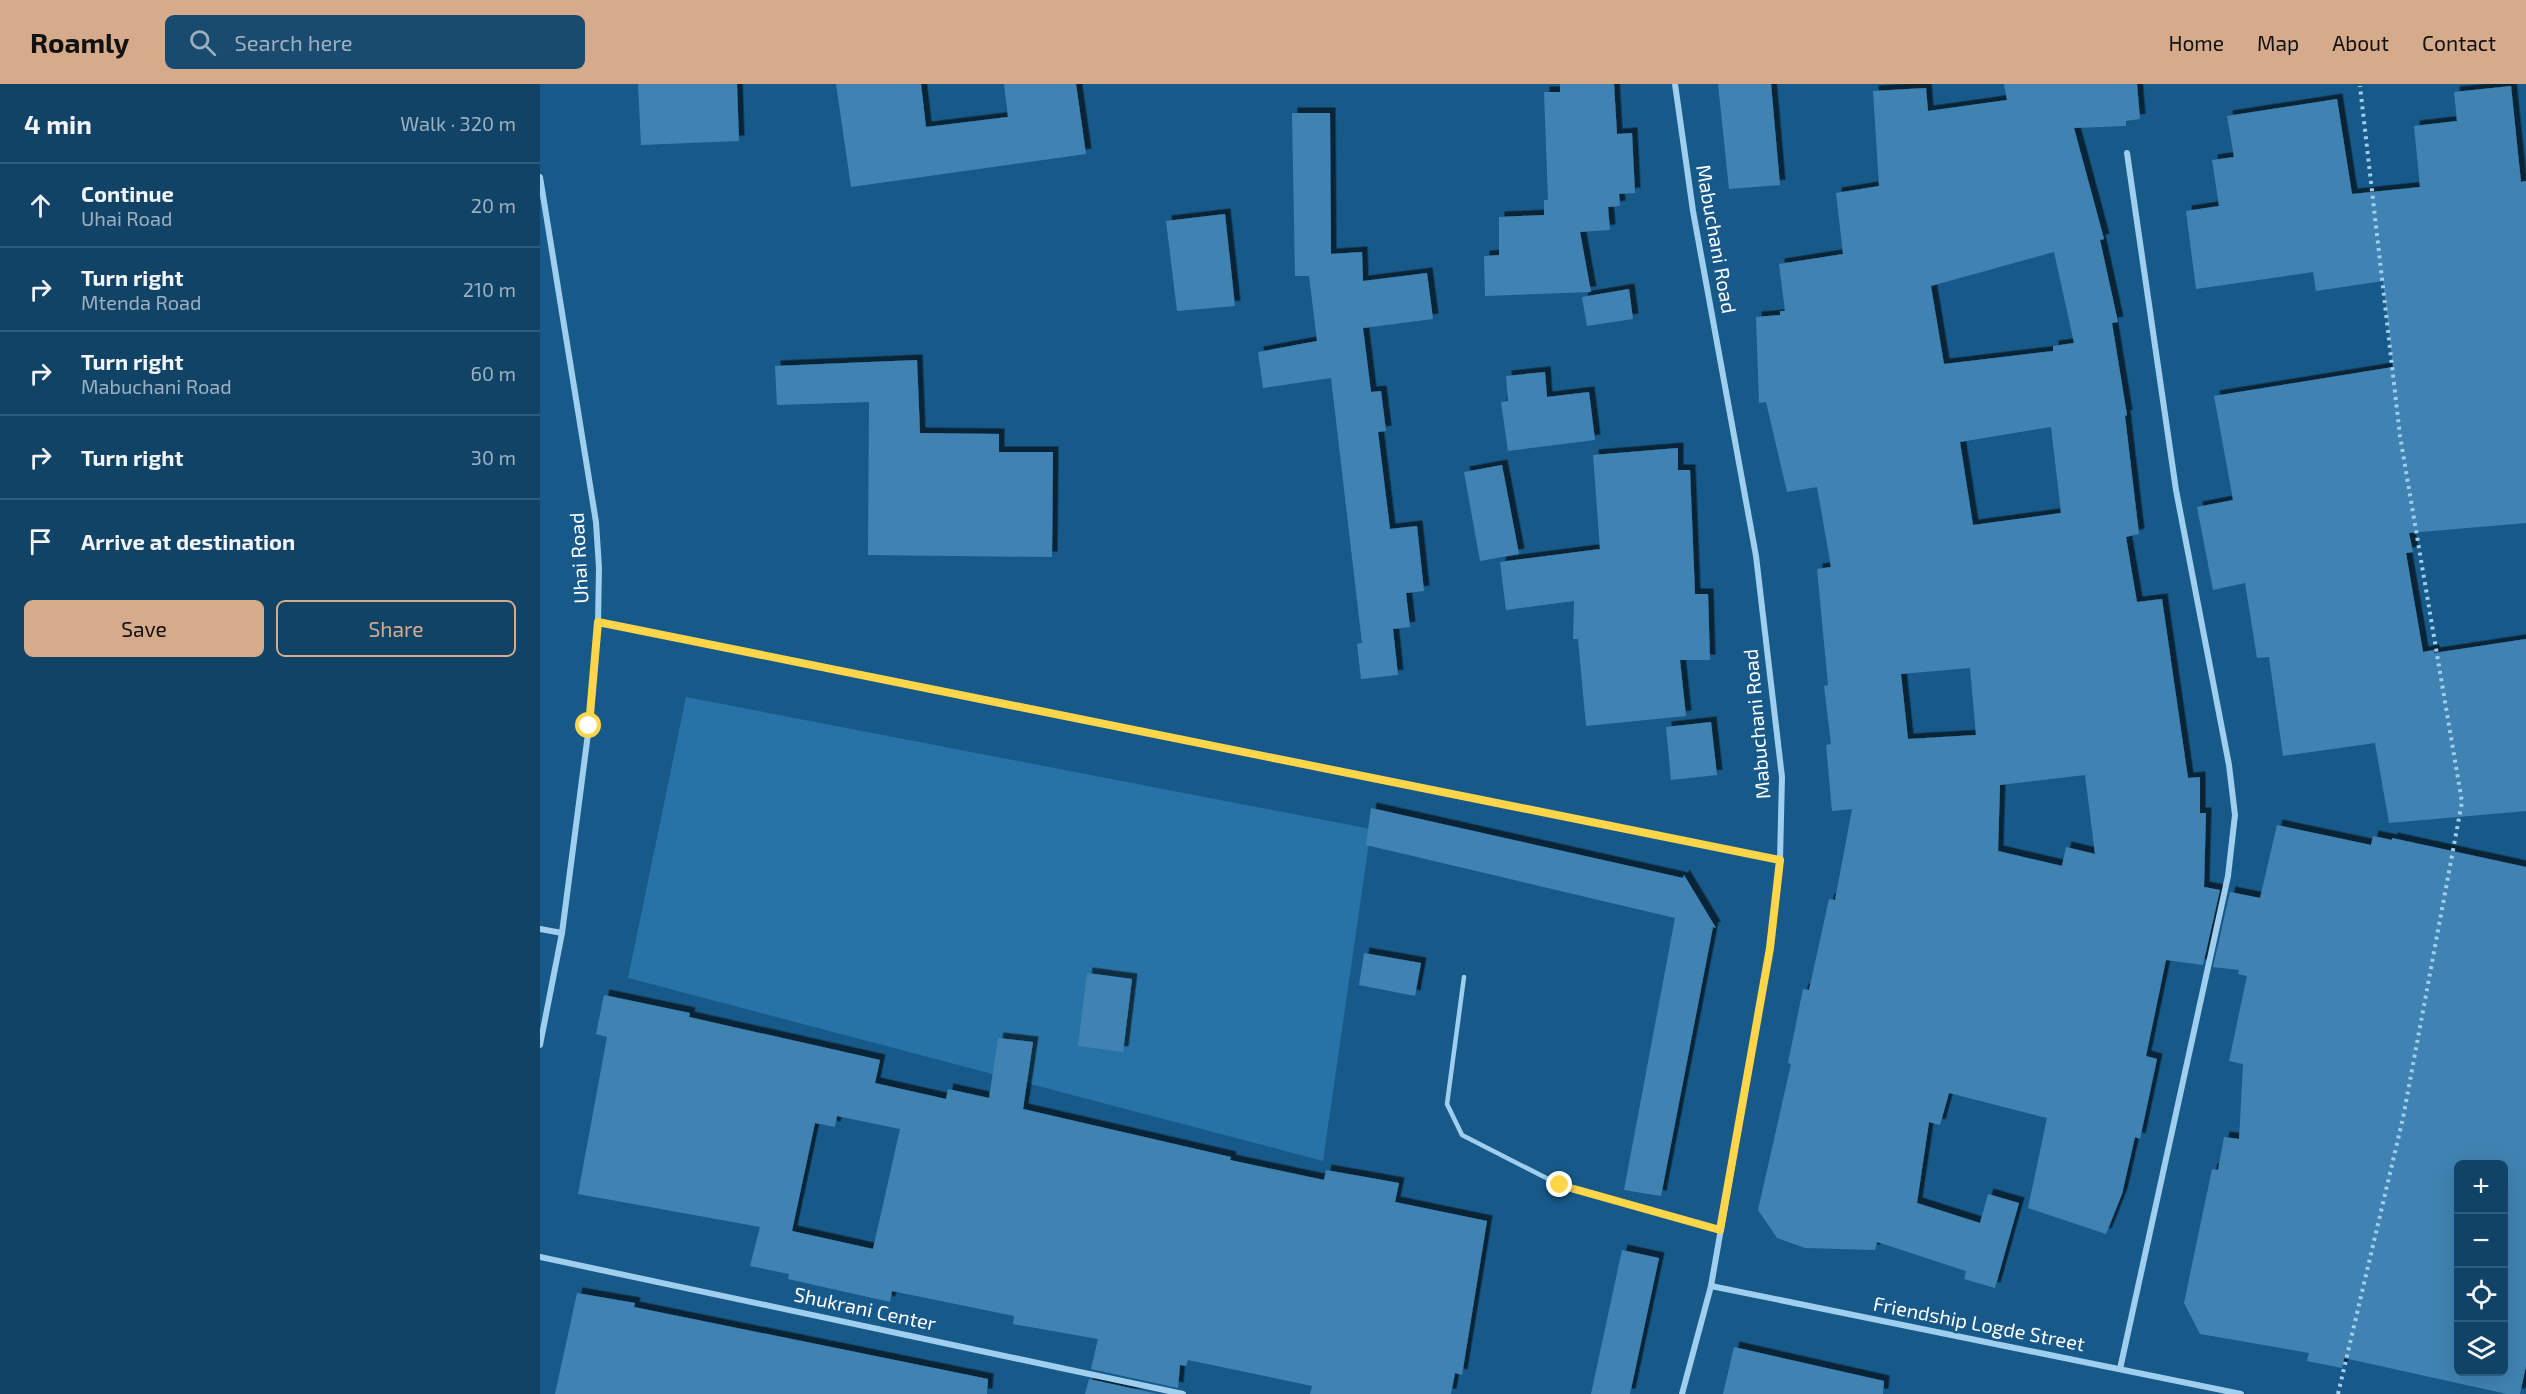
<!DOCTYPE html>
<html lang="en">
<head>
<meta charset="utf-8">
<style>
  :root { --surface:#114367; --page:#1a4a6d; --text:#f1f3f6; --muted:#9cb0c0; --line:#305c7b; --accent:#d6ab8b }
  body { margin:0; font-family:"Exo 2",sans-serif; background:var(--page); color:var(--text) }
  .controls { position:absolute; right:18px; bottom:18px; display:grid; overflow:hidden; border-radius:9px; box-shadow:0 6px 24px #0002 }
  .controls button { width:54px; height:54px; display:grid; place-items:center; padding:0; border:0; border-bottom:2px solid var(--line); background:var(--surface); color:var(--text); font:30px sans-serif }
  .stop { position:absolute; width:18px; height:18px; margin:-14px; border:4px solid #ffd54a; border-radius:50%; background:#fff }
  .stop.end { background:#ffd54a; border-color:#fff; box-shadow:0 2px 6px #0008 }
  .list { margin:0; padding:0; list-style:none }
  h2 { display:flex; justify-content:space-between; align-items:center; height:78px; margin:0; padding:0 24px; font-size:26px }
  h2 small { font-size:20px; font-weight:400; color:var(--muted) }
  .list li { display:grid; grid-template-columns:39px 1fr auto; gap:18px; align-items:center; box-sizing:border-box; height:84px; padding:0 24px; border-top:2px solid var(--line) }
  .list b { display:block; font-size:22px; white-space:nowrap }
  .list p { margin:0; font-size:20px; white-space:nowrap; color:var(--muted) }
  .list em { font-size:20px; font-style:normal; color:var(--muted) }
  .actions { display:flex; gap:12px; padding:18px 24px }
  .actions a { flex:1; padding:14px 0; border:2px solid var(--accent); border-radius:9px; text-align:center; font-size:21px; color:var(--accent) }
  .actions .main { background:var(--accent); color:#111 }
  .icon { flex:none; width:33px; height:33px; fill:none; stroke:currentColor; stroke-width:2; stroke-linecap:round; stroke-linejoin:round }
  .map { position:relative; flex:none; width:1986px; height:1310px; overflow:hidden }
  header { display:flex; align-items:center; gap:36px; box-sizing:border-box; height:84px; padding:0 30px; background:var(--accent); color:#111 }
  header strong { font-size:28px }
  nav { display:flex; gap:33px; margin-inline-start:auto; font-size:21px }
  .search { width:420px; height:54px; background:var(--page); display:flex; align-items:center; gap:15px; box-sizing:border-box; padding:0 21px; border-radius:9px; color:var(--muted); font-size:22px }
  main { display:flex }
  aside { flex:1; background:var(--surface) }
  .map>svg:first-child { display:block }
  .green { fill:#2772a6 }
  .building { fill:#4083b2; fill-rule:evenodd; filter:url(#shadow) }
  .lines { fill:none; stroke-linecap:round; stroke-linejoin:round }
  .path { stroke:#9fceee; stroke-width:4; stroke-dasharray:3 4.5; stroke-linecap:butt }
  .lane { stroke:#9fceee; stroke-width:4.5 }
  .street { stroke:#9fceee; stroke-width:6 }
  .route { stroke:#ffd54a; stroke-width:8 }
  .labels { text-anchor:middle; stroke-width:5; stroke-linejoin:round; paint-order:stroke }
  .street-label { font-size:20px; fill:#fff; stroke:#175989 }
</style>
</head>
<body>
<header>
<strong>Roamly</strong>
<div class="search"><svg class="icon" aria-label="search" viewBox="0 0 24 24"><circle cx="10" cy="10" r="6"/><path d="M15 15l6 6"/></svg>Search here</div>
<nav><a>Home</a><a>Map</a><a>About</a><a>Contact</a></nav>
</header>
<main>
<aside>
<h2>4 min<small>Walk · 320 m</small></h2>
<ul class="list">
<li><svg class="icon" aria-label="ahead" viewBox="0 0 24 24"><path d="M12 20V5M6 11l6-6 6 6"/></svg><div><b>Continue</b><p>Uhai Road</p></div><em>20 m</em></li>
<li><svg class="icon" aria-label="right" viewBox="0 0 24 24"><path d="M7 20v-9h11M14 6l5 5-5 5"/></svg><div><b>Turn right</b><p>Mtenda Road</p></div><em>210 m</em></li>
<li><svg class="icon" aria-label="right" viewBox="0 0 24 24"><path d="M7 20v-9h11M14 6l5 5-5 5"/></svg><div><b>Turn right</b><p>Mabuchani Road</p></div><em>60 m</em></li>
<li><svg class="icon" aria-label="right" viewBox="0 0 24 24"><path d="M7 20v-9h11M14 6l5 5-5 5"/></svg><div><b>Turn right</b></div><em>30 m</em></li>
<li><svg class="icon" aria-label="arrive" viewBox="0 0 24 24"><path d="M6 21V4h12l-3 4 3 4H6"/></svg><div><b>Arrive at destination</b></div></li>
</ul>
<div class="actions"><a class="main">Save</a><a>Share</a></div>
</aside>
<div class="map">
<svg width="1986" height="1310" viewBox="0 0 1986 1310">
  <defs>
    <filter id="shadow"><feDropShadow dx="5.5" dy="-5.5" stdDeviation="0" flood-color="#0009"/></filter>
  </defs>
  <rect width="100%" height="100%" fill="#175989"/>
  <path class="green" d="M146 613 831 745 783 1077 88 894Z"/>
  <g class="building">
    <path d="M98 0H197L199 57 101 61Z"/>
    <path d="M296 0H381L386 43 468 33 464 0H536L546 70 311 103Z"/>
    <path d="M1020 0H1074L1077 50 1092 49 1095 109 1079 110 1080 122 1068 123 1070 146 1040 148 1051 208 945 212 944 172 959 171V133L1004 131V116H1008L1004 8H1020Z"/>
    <path d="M1178 0H1231L1240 101 1189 105Z"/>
    <path d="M1464 0H1597L1600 35 1586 37V42L1534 44 1564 155 1560 156 1578 238 1572 239 1587 331 1585 332 1599 450 1586 453 1597 518 1622 515 1648 694 1660 693V729H1666L1664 803 1680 806 1663 881 1626 876 1606 972 1617 975 1600 1055 1595 1053 1582 1110 1566 1150 1488 1124 1507 1034 1409 1009 1400 1041 1389 1038 1377 1119 1440 1139 1448 1110 1479 1119 1455 1204 1424 1195 1426 1187 1337 1158 1335 1166 1265 1164 1237 1154 1218 1126 1251 980 1248 979 1263 905 1269 906 1289 815 1295 816 1312 725 1292 727 1286 661 1291 660 1284 602 1288 601 1277 485 1291 483 1277 403 1247 408 1226 318 1219 319 1216 233 1240 231V227H1245L1239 180 1303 170 1296 109 1339 102 1333 7 1386 4 1388 27 1467 16ZM1514 168 1534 259 1513 262V267L1404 280 1391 202ZM1511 343 1521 429 1433 441 1420 358ZM1430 584 1436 651 1368 655 1361 590ZM1545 691 1555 770 1526 763 1522 782 1458 767 1460 701Z"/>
    <path d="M1971 2 1981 98 1986 97V439L1869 449 1873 468 1866 469 1883 568 1894 566V569L1986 555V727L1849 739 1835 659 1743 672 1729 573 1717 574 1705 499 1673 506 1657 423 1693 416 1674 312 1853 283 1843 197 1776 207 1773 188 1656 205 1646 127 1679 122 1672 76 1694 73 1687 32 1797 15 1812 110 1880 103 1874 42 1917 37 1914 8Z"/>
    <path d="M752 29H790L791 170 822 168 823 197 887 189 893 235 823 244 831 308 841 307 846 347 838 348 850 445 877 442 884 507 866 509 870 543 853 545 858 591 821 595 817 560 822 559 791 294 723 304 718 268 777 257 769 192H755Z"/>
    <path d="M685 130 695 222 637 227 626 137Z"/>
    <path d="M1089 205 1093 235 1047 242 1042 213Z"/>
    <path d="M377 276 380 349 459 350V368H513L512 473 328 471 329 318 237 321 235 282Z"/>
    <path d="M1005 288 1007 313 1049 308 1055 356 968 367 961 318 968 317 966 292Z"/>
    <path d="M1138 364V386H1150L1155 510H1168L1170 576H1140L1146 632 1046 642 1038 555H1033L1034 517 966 526 960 478 1060 465 1053 371Z"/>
    <path d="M962 381 979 470 940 477 924 388Z"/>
    <path d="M1171 638 1177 691 1131 696 1126 643Z"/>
    <path d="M831 724 1143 794 1144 791 1176 844 1173 843 1121 1112 1084 1106 1135 834 826 761Z"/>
    <path d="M1737 741 1831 761 1833 752 1852 756V754L1986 783V1282L1980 1310H1967L1804 1274 1802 1284 1767 1277 1769 1269 1660 1250 1644 1219 1672 1085 1678 1086 1684 1053 1699 1055 1703 980 1689 977 1707 892 1698 890 1699 886 1673 883 1690 808 1720 814ZM1918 1080H1964V1287H1918Z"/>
    <path d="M824 869 881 879 875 912 819 901Z"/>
    <path d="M547 889 592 895 583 968 538 962Z"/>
    <path d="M64 911 150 929 149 933 340 976 335 999 406 1015 408 1005 449 1014 458 954 493 958 483 1025 691 1073 690 1076 784 1096 786 1086 859 1099 855 1118 947 1137 922 1291 915 1289 911 1310H770L772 1302 648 1276 646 1282 640 1281 638 1304 551 1285 558 1255 473 1240 474 1232 352 1207 350 1218 248 1195 249 1190 210 1182 220 1143 38 1110 67 953 56 950ZM297 1032 360 1045 333 1165 252 1147 275 1039 295 1043Z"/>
    <path d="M1082 1166 1119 1174 1090 1310H1051Z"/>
    <path d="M37 1209 95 1219 94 1223 448 1295 447 1310H15Z"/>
    <path d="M1194 1263 1344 1297 1343 1310H1183Z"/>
    <path d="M549 1295 618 1310H545Z"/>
  </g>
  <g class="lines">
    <path class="path" d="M1798 1310 1863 1034 1922 718 1860 352 1820 2"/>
    <path class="lane" d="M924 893 907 1020 922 1051 1020 1101 1180 1146"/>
    <g class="street">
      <path d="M1135 0 1153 127 1216 472 1242 693 1240 776 1230 864 1171 1202 1142 1310"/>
      <path d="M0 93 56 438 59 484 58 538 49 642 22 849 0 961"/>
      <path d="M58 538 1240 776"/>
      <path d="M0 845 22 849"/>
      <path d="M0 1173 643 1310"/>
      <path d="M1171 1202 1701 1310"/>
      <path d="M1580 1285 1688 792 1695 731 1689 681 1636 406 1587 69"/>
    </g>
  </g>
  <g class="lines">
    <path class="route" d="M49 642 58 538 1240 776 1230 864 1180 1146 1020 1101"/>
  </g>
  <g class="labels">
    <g class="street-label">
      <text transform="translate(1176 155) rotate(80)" y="7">Mabuchani Road</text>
      <text transform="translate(39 474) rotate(-93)" y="7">Uhai Road</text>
      <text transform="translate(1217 640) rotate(-95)" y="7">Mabuchani Road</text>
      <text transform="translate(325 1225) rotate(12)" y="7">Shukrani Center</text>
      <text transform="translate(1439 1240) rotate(11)" y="7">Friendship Logde Street</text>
    </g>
  </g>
</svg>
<div class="controls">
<button>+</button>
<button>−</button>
<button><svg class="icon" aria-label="locate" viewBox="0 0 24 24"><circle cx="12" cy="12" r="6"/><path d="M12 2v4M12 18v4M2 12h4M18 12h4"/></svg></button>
<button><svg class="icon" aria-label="layers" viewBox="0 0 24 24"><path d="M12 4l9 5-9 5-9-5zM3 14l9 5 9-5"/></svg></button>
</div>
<div class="stop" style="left:49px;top:642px"></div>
<div class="stop end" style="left:1020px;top:1101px"></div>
</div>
</main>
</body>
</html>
